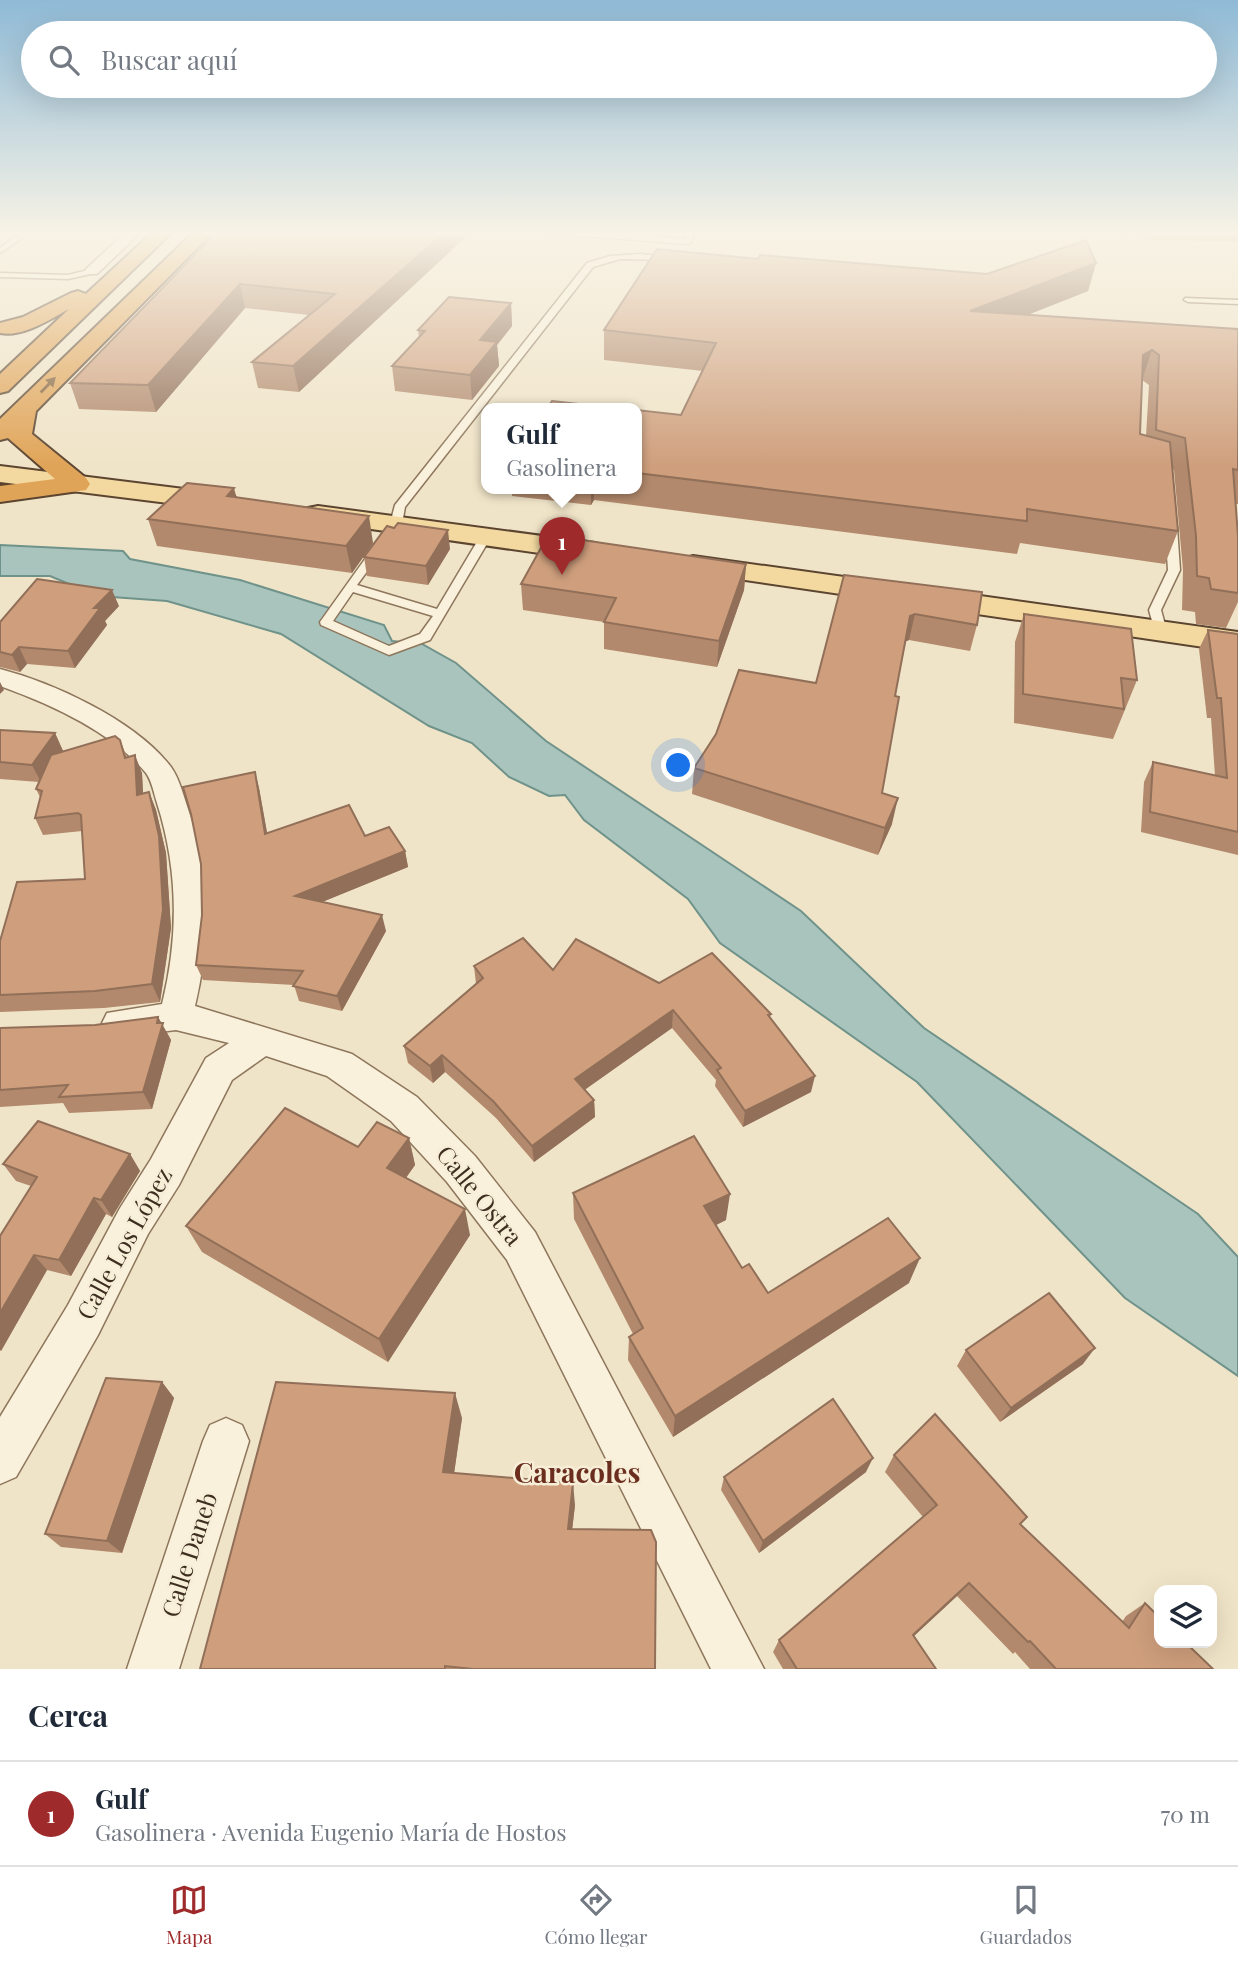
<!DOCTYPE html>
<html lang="es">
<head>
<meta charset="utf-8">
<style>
  :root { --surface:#fff; --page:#f6f6f7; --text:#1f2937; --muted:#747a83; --line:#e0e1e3; --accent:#9e2a2b }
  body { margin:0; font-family:"Playfair Display",serif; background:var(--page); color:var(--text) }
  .controls { position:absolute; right:21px; bottom:21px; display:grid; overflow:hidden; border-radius:14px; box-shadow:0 7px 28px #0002 }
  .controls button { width:63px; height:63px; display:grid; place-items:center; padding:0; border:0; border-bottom:2px solid var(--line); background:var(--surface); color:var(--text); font:35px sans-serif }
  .you { position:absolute; left:679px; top:766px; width:24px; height:24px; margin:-18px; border:5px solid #fff; border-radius:50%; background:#1a73e8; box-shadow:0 0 0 10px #1a73e833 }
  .badge { display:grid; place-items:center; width:46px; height:46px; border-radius:50%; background:var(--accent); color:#fff; font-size:23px; font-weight:700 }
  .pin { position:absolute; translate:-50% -58px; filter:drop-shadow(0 2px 4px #0008) }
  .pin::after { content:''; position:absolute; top:37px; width:24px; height:21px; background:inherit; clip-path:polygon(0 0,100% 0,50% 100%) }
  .popup { position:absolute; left:481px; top:403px; width:161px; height:91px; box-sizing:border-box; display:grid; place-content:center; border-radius:14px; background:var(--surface); filter:drop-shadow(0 2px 5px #0005); font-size:23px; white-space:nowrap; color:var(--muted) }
  .popup b { font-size:26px; color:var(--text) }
  .popup::after { content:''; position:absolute; left:50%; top:100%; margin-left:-14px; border:14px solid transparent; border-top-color:var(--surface) }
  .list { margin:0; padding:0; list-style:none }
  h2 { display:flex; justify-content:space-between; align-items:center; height:91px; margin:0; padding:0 28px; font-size:30px }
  h2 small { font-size:23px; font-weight:400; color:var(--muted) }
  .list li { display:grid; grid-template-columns:46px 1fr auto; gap:21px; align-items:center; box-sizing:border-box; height:105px; padding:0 28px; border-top:2px solid var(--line) }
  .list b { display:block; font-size:26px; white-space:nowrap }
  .list p { margin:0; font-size:23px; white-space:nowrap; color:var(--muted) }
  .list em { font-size:23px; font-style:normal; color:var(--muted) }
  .icon { flex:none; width:38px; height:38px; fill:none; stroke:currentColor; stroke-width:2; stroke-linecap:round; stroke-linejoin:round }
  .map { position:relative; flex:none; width:1238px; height:1669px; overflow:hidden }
  .search { position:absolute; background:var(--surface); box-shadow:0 7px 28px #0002; left:21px; right:21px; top:21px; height:77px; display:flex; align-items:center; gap:18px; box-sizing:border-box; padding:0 24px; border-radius:38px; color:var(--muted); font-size:26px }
  .sheet { height:196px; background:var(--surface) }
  nav { display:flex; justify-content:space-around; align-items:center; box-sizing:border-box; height:98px; border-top:2px solid var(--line); background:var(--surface); font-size:19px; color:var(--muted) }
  nav a { display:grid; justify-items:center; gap:4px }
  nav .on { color:var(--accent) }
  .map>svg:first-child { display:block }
  .water { fill:#a9c4bc; stroke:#6f938a; stroke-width:2 }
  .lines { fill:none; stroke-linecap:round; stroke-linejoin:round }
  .lane-casing { stroke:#8d765c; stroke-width:3 }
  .street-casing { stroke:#8d765c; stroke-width:3 }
  .primary-casing { stroke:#5b4430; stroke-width:4 }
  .highway-casing { stroke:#5b4430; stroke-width:4 }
  .lane { fill:#faf1dc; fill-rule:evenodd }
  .street { fill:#faf1dc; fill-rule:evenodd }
  .primary { fill:#f3d9a0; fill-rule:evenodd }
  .highway { fill:#e0a458; fill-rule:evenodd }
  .wall { fill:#b2896c; fill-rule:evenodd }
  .shaded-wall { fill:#916f58 }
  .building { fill:#cf9f7d; stroke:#916f58; stroke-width:2 }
  .oneway { fill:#7e5d36 }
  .labels { text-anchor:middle; stroke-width:5; stroke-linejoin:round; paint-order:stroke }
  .near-street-label { font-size:24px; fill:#3d2e20; stroke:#f7eed8 }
  .near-neighbourhood-label { font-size:28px; font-weight:bold; fill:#6b2e1e; stroke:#f7eed8 }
</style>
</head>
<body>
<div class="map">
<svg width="1238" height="1669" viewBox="0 0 1238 1669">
  <rect width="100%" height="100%" fill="#f0e4c8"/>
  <path class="water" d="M0 545 123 551 130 559 240 580 384 625 392 641 422 644 456 663 546 741 801 911 924 1028 1198 1214 1238 1257V1376L1125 1298 917 1082 720 943 688 899 584 820 565 795 549 796 509 777 472 743 429 726 281 634 167 601 98 596 50 576H0Z"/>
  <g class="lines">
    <g class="lane-casing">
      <g id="lane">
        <path d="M529 232H601L685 239 686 232H694L692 242 688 244Z"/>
        <path d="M1122 232H1130L1131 233 1127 235Z"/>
        <path d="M14 237 21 239 0 253V248Z"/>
        <path d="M640 254 675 258 671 260 620 259 593 267 405 507 402 524 357 585 437 609 481 535H489L491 537 430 640 389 655 321 625 320 622 390 524 395 505 587 263 610 256ZM353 592 433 616 420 634 389 646 333 621Z"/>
        <path d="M92 269 95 273 68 279 0 277V273L68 275Z"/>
        <path d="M1185 298 1238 300V304L1188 302 1184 300Z"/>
        <path d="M1171 524 1177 527 1180 570 1161 610 1167 632 1161 636 1155 632 1149 610 1168 570 1165 527Z"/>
      </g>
    </g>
    <g class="street-casing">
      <g id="street">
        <path d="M126 232H141L97 274H87L85 271 87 268Z"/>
        <path d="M0 669C54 683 131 719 167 762 178 774 182 791 187 806 210 871 211 939 195 1006L352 1054 417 1097 475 1156 535 1232 764 1669H711L507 1260 447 1182 391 1121 327 1076 266 1056 232 1080 179 1185 148 1234 98 1335 16 1477 0 1484V1417L68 1305 120 1208 151 1159 206 1058 229 1043 176 1030 119 1037 107 1033 102 1023 107 1013 162 1004C179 936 178 869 157 803 154 794 152 781 146 773 111 731 50 704 0 686Z"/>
        <path d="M226 1418 242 1425 249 1441 179 1669H127L203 1441 210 1425Z"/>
      </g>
    </g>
    <g class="primary-casing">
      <g id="primary">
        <path d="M0 466 224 494 234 496 238 502 234 508 224 510 0 482Z"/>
        <path d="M318 506 595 543 605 546 609 552 605 558 595 561 308 520 304 514 308 508Z"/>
        <path d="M693 556 1238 632V652L683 571 678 565 683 559Z"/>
      </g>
    </g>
    <g class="highway-casing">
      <g id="highway">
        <path d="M153 232H172L8 391 0 393V374L69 309C51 319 22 338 0 333V323L23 317 71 293 78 291 86 294Z"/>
        <path d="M194 232H213L36 411 32 434 86 478 90 484 86 490 0 502V486L55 479 8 438 0 440V419Z"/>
      </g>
    </g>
    <use href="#lane" class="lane"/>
    <use href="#street" class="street"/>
    <use href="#primary" class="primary"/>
    <use href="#highway" class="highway"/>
  </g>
  <g class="wall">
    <path d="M39 232H76L74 233Z"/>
    <path d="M217 232H471L299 392 258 388 252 362 309 315 245 308 156 412 79 409 70 383Z"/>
    <path d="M1138 232H1238V242L1143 239Z"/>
    <path d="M758 259 987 274 1096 263 1088 291 1027 315 1238 329V504H1236L1238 536V602L1226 628 1196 624 1195 612 1182 610 1183 570 1174 470 1173 469 1178 531 1165 564 1020 543 1017 554 594 500 591 505 512 496V489H637V410L681 415 703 371 604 360V330ZM1142 380 1149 385 1146 436 1140 434Z"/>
    <path d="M511 303 512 326 497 345 499 366 472 400 395 391 392 366 419 337 418 330Z"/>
    <path d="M236 497 373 543 352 573 157 546 148 519Z"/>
    <path d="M394 528 450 549 428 585 367 576 364 557Z"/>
    <path d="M746 564 744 590 717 667 604 649V622L523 610 521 584Z"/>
    <path d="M844 575 977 625 970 651 909 640 906 641 895 696 882 793 892 824 878 855 692 794 694 768 816 683Z"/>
    <path d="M119 606 105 621 107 625 75 668 27 664 20 672 0 667V622Z"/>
    <path d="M1024 614 1137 680 1113 739 1014 723 1015 642Z"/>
    <path d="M1208 630 1238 634V855L1141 832 1144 782 1153 762 1215 776 1211 718H1207L1199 649Z"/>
    <path d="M0 730 55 733 63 751H62L120 740 127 757 142 773 143 794 149 792 156 810 166 853 171 928 160 1002 104 1008 0 1012V941L85 879 82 831 43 835 35 818 40 797 36 789 39 782 0 779Z"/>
    <path d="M255 772 259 788 267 833 365 836 405 851 408 867 322 902 386 931 342 1011 299 1001 294 985 203 980 196 965 202 915Z"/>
    <path d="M474 966 553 970 659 983 771 1014 770 1018 811 1092 743 1127 715 1086 716 1080 672 1028 584 1090 594 1100 595 1117 534 1162 496 1118 445 1072 433 1083 408 1063 404 1046 476 984Z"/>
    <path d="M158 1017 171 1040 152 1109 69 1113 63 1103 0 1107V1028L95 1025Z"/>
    <path d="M409 1138 415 1165 406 1178 470 1235 388 1362 202 1252 186 1226 358 1147Z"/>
    <path d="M130 1154 140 1171 112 1217 106 1214 71 1276 47 1270 1 1351 0 1350V1236L31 1186 16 1181 3 1164Z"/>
    <path d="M573 1193 726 1220 716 1225 742 1268 768 1293 909 1283 673 1437 628 1360 629 1337 633 1334 574 1219Z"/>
    <path d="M966 1350 1083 1364 1000 1422 957 1366Z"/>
    <path d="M162 1382 174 1398 122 1553 61 1547 45 1534Z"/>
    <path d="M462 1418 454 1473 575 1505 572 1529 655 1669H200Z"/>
    <path d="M894 1455 1020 1524 1122 1622 1126 1616 1145 1603 1213 1669H1030L1015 1652 1013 1654 957 1596 914 1636 936 1669H783L773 1652 779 1640 923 1517 885 1472Z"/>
    <path d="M866 1472 759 1553 721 1490 724 1477Z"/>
  </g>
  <g class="shaded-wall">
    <path d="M445 232H471L299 392 293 366Z"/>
    <path d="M1096 263 1088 291 964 340 970 311Z"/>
    <path d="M240 284 245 308 156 412 148 385Z"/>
    <path d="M511 303 512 326 497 345 499 366 472 400 470 375 480 340Z"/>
    <path d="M1152 350 1142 380 1143 355Z"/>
    <path d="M234 488 241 515 227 496Z"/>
    <path d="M591 489H594V500L591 505Z"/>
    <path d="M369 516 373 543 352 573 346 546Z"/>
    <path d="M448 530 450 549 428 585 426 566Z"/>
    <path d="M746 564 744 590 717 667 719 641Z"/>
    <path d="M112 590 119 606 105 621 107 625 75 668 68 651 94 608Z"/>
    <path d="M915 614 909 640 905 642 910 616Z"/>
    <path d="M19 647 27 664 20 672 12 655Z"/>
    <path d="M0 682 4 690 0 694Z"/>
    <path d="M55 733 63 751 41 782 32 765Z"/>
    <path d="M135 755 142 773 144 812 137 795Z"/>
    <path d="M255 772 259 788 270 849 265 834Z"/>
    <path d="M149 792 156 810 166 853 171 928 160 1002 152 984Z"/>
    <path d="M898 798 892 824 878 855 885 828Z"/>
    <path d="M405 851 408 867 300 911 295 896Z"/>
    <path d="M382 915 386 931 342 1011 337 996Z"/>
    <path d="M673 1010 672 1028 576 1096 575 1079Z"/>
    <path d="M158 1017 171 1040 152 1109 143 1092Z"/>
    <path d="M442 1055 445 1072 433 1083 430 1066Z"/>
    <path d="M815 1076 811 1092 743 1127 745 1111Z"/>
    <path d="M594 1100 595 1117 534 1162 532 1146Z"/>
    <path d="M409 1138 415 1165 394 1194 387 1168Z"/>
    <path d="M130 1154 140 1171 112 1217 101 1200Z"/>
    <path d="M730 1194 726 1220 702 1232 704 1206Z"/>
    <path d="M94 1198 106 1214 71 1276 59 1260Z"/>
    <path d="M465 1209 470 1235 388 1362 379 1339Z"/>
    <path d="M34 1255 47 1270 1 1351 0 1349V1313Z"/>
    <path d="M920 1258 909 1283 673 1437 675 1416Z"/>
    <path d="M1095 1348 1083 1364 1000 1422 1011 1408Z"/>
    <path d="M162 1382 174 1398 122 1553 107 1541Z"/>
    <path d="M455 1393 462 1418 451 1495 443 1472Z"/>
    <path d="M873 1458 866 1472 759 1553 763 1541Z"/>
    <path d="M573 1483 575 1505 570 1549 568 1529Z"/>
    <path d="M969 1583 957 1596 902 1647 913 1635Z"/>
  </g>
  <g class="building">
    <path d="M217 232H445L293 366 252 362 335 294 240 284 148 385 70 383Z"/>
    <path d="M1086 240 1096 263 970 311 1238 329V470L1233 469 1238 536V593L1211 589 1209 578 1197 576 1196 536 1185 438 1156 430 1159 355 1152 350 1143 355 1140 434 1170 442 1178 531 1027 509V521L637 473V410L681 415 716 343 604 330 657 249 758 259 760 255 987 274Z"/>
    <path d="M449 297 511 303 480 340 497 342 470 375 392 366 425 331 418 330Z"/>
    <path d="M552 401 623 409H547Z"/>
    <path d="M187 483 234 488 227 496 369 516 346 546 148 519Z"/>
    <path d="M398 523 448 530 426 566 364 557 387 526 394 528Z"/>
    <path d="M548 535 746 564 719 641 604 622 616 598 521 584Z"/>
    <path d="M844 575 982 592 977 625 915 614 910 616 895 696 899 697 882 793 898 798 885 828 694 768 716 734 739 670 816 683Z"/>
    <path d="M37 579 112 590 94 608H100L68 651 19 647 12 655 0 652V622Z"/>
    <path d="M1024 614 1131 629 1137 680 1121 678 1124 709 1023 694Z"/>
    <path d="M1208 630 1238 634V832L1150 812 1153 762 1227 778 1221 698H1217Z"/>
    <path d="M0 730 55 733 32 765 0 762Z"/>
    <path d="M115 736 120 740 125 758 135 755 137 795 149 792 159 836 163 910 152 984 95 991 0 995V941L17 882 85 879 81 815 78 813 35 818 42 791 36 789 51 755Z"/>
    <path d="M255 772 265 834 349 805 365 836 389 827 405 851 295 896 382 915 337 996 293 986 303 971 196 965 202 915 201 864 191 814 183 787Z"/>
    <path d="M523 938 553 970 576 939 659 983 712 953 771 1014 768 1015 815 1076 745 1111 717 1070 721 1068 673 1010 575 1079 594 1100 532 1146 494 1102 442 1055 430 1066 404 1046 483 978 474 966Z"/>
    <path d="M158 1017 157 1023H163L143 1092 59 1097 68 1085 0 1090V1028L95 1025Z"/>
    <path d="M285 1108 358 1147 377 1122 409 1138 387 1168 465 1209 379 1339 186 1226Z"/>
    <path d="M38 1121 130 1154 101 1200 94 1198 59 1260 34 1255 0 1313V1236L37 1177 3 1164Z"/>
    <path d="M694 1136 730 1194 704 1206 742 1268 749 1264 768 1293 888 1218 920 1258 675 1416 629 1337 643 1328 573 1193Z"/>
    <path d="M1049 1293 1095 1348 1011 1408 966 1350Z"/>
    <path d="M106 1378 162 1382 107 1541 45 1534Z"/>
    <path d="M276 1382 455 1393 443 1472 573 1483 568 1529 651 1530 656 1542 655 1669H473L445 1666V1669H200Z"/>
    <path d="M833 1399 873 1458 763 1541 724 1477Z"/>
    <path d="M935 1414 1027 1517 1020 1524 1129 1628 1145 1603 1159 1617V1643H1186L1213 1669H1056L1030 1641 1028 1642 969 1583 913 1635 936 1669H797L779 1640 937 1505 894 1455Z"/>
  </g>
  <defs><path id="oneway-solid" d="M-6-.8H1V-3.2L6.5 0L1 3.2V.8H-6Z" transform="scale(1.75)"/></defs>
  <use class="oneway" href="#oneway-solid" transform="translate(48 385) rotate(-46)"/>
  <linearGradient id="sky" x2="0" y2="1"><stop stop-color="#8fbad6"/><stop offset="0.5" stop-color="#f8f3e6"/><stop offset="1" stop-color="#f8f3e6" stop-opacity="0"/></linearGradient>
  <rect width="1238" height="466" fill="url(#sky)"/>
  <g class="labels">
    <g class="near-street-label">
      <text transform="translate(479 1196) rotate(51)" y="8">Calle Ostra</text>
      <text transform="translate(125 1244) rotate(-61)" y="8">Calle Los López</text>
      <text transform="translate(190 1555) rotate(-72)" y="8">Calle Daneb</text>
    </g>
    <g class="near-neighbourhood-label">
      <text x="577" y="1483">Caracoles</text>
    </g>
  </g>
</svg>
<div class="controls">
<button><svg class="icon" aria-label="layers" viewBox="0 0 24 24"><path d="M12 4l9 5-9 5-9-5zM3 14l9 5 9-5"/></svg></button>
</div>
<div class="you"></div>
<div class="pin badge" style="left:562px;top:575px">1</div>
<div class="popup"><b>Gulf</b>Gasolinera</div>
<div class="search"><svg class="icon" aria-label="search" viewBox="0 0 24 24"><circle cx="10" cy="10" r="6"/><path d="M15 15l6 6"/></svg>Buscar aquí</div>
</div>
<section class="sheet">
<h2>Cerca<small></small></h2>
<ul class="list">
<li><span class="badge">1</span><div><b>Gulf</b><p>Gasolinera · Avenida Eugenio María de Hostos</p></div><em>70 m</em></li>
</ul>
</section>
<nav>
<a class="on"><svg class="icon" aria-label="map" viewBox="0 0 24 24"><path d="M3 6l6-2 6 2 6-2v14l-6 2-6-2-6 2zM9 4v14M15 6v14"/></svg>Mapa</a>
<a><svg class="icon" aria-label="directions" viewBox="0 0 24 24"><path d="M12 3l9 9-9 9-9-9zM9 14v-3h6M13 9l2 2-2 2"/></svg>Cómo llegar</a>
<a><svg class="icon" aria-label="saved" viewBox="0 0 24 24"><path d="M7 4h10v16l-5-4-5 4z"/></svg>Guardados</a>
</nav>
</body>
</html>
